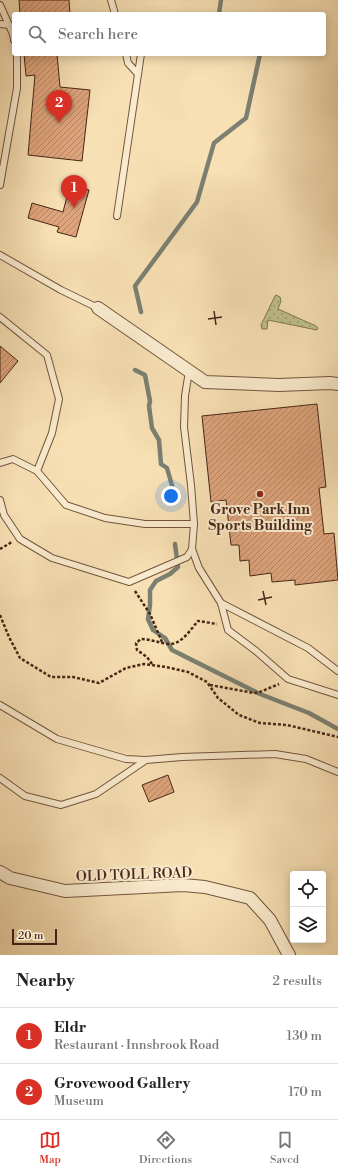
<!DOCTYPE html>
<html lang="en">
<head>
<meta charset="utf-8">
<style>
  :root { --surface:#fff; --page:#f6f6f6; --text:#222; --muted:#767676; --line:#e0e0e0; --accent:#d93025 }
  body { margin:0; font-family:"Libre Bodoni",serif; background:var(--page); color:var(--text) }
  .controls { position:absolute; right:12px; bottom:12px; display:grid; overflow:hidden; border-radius:4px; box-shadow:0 2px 10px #0003 }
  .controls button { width:36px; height:36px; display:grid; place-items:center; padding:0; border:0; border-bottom:1px solid var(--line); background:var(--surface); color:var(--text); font:20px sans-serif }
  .scale { position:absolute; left:12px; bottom:10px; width:45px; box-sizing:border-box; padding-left:4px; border:2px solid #482517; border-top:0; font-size:11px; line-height:14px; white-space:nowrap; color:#482517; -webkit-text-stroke:3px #faebce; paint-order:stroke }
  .you { position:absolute; left:171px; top:496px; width:14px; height:14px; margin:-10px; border:3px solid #fff; border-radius:50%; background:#1a73e8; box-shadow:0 0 0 6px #1a73e833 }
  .badge { display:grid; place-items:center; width:26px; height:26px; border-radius:50%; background:var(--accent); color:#fff; font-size:13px; font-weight:700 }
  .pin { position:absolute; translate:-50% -33px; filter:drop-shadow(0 1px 2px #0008) }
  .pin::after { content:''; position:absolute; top:21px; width:14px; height:12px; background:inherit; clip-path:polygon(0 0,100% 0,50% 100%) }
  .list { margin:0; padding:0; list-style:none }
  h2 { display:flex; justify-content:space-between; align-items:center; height:52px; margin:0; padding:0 16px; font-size:17px }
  h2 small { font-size:13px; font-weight:400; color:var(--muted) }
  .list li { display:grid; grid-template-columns:26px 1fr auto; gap:12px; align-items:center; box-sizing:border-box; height:56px; padding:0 16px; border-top:1px solid var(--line) }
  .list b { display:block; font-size:15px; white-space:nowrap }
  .list p { margin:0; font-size:13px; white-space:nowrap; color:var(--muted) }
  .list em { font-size:13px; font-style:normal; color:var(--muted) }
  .icon { flex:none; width:22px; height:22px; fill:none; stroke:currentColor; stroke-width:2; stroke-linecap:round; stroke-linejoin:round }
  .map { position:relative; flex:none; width:338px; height:955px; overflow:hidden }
  .search { position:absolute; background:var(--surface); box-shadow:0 2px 10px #0003; left:12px; right:12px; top:12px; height:44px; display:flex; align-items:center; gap:10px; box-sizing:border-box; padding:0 14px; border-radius:4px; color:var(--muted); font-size:15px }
  .sheet { height:164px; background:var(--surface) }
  nav { display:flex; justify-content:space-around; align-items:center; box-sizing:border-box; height:56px; border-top:1px solid var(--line); background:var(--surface); font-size:11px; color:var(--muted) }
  nav a { display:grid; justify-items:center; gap:2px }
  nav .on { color:var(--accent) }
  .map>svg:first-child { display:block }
  .grass { fill:url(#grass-dots); stroke:#847351 }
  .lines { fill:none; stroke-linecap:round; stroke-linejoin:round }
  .stream { stroke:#7b8072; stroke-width:4.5 }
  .building { fill:url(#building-hatch); stroke:#482517 }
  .service-casing { stroke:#74543e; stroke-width:8 }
  .minor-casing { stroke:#74543e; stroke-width:14 }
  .path { stroke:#482517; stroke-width:2.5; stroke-dasharray:3 2; stroke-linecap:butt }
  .service { stroke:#faebce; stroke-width:6 }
  .minor { stroke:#faebce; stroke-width:12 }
  .ticks { fill:none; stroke:#482517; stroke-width:1.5 }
  .poi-dot { fill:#8f2418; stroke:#faebce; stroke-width:1.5 }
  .labels { text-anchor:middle; stroke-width:4; stroke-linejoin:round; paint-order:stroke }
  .poi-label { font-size:14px; font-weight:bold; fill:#482517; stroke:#faebce }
  .street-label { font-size:14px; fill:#482517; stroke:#faebce }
</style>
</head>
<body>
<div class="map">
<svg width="338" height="955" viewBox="0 0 338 955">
  <defs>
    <pattern id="grass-dots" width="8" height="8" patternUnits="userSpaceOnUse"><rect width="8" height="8" fill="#bfc18b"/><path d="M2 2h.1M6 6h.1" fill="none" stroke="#9d9d71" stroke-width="1.8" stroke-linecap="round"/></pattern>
    <pattern id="building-hatch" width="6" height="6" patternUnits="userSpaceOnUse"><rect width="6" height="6" fill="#dea47c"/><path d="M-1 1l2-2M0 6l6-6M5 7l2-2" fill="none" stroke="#b68565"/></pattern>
  </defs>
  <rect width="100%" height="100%" fill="#f7e0b4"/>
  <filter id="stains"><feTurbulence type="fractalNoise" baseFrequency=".005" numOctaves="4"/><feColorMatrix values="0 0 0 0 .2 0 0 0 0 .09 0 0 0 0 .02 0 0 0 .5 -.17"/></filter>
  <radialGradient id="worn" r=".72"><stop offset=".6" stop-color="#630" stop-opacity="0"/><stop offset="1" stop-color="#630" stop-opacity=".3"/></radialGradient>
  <path class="grass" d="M276 295 280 297 281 301 278 309 316 326 318 328 317 330 268 320 267 329H262L261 325 275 296Z"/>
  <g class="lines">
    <g class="stream">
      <path d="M219 14 221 0"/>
      <path d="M141 312 135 286 197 202 214 143 246 118 260 54"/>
      <path d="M135 370 145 375 150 401 149 406 152 428 159 440 161 464 167 468 173 489"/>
      <path d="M175 544 178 567 170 574 156 581 150 590V605L148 619 153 630 165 638 172 650 260 694 309 713 338 729"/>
    </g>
  </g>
  <g class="building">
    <path d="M19 0H69L70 14H20Z"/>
    <path d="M24 54H57L60 87 90 90 82 161 28 155 35 75 26 76Z"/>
    <path d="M70 185 89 190 76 237 57 232 59 227 28 218 32 203 63 212Z"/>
    <path d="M0 346 18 361 0 383Z"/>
    <path d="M317 404 326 487 319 488 324 534 334 533 338 580 295 585V580L272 582 271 573 250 576 249 560 240 561 239 545H231L226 500 211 502 202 416Z"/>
    <path d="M168 775 174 792 149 802 142 785Z"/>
  </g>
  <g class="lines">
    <g class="service-casing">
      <g id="service">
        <path d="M111 0 115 14"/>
        <path d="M0 5 13 34 14 40"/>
        <path d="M0 24 9 25"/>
        <path d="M126 54 128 63 138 74"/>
        <path d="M0 185 17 88V54"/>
        <path d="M117 216 141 54"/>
        <path d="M0 255 61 290 98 308"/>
        <path d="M0 317 47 355 59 399 52 433 37 471"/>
        <path d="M189 371 185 396 184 427 191 485 194 524 192 549 199 568 221 603 228 630 256 651 288 679 338 695"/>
        <path d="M0 463 13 459 37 471 66 505 105 518 145 524H194"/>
        <path d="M0 500 4 515 20 539 52 558 129 582 187 557 192 549"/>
        <path d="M221 603 308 648 338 671"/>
        <path d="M0 705 57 739 126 759 146 760 182 757 275 754 306 759 338 772"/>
        <path d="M0 778 25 796 61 805 96 794 146 760"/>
      </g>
    </g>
    <g class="minor-casing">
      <g id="minor">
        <path d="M98 308 205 382 279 385 330 383 338 384"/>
        <path d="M0 872 10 878 65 891 183 885 205 887 250 898 270 920 289 955"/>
      </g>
    </g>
    <g class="path">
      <path d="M0 549 12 542"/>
      <path d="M135 591 150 614 162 642"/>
      <path d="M0 615 9 637 20 658 51 677H73L99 683 126 668 144 664 166 667 188 672 207 682 218 698 239 715 260 723 287 725 338 737"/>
      <path d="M152 664 147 657 137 650 136 643 141 639C150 639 159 643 169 644 181 645 191 629 198 621L217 624"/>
      <path d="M210 685 254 693 260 692 279 684"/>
    </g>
    <use href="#service" class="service"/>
    <use href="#minor" class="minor"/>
  </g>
  <path class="ticks" d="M214 311 216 325M208 319 222 317M263 591 266 605M258 600 272 597"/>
  <circle class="poi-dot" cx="260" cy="494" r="4"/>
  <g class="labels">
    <g class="poi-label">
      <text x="260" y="514">Grove Park Inn<tspan x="260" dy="16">Sports Building</tspan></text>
    </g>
    <g class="street-label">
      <text transform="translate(134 874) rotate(-2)" y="5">OLD TOLL ROAD</text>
    </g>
  </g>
  <rect width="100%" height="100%" filter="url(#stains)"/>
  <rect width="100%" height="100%" fill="url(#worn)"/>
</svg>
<div class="controls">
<button><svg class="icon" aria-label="locate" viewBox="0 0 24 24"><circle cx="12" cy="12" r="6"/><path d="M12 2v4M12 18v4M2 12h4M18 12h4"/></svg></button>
<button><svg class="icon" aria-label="layers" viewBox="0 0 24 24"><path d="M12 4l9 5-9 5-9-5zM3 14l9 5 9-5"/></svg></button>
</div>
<div class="scale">20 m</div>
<div class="you"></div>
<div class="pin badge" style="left:74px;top:208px">1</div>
<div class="pin badge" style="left:59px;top:123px">2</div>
<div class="search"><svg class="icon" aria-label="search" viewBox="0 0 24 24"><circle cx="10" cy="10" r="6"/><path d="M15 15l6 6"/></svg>Search here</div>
</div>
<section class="sheet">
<h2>Nearby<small>2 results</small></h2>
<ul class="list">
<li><span class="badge">1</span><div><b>Eldr</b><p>Restaurant · Innsbrook Road</p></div><em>130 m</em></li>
<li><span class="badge">2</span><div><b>Grovewood Gallery</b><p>Museum</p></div><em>170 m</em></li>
</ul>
</section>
<nav>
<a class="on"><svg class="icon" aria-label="map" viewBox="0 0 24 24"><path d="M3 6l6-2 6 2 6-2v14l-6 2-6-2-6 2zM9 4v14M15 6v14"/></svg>Map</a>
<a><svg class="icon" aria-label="directions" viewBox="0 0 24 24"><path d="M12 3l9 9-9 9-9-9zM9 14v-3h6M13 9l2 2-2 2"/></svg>Directions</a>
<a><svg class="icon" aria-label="saved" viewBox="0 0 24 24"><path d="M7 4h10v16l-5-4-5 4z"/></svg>Saved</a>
</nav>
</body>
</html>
